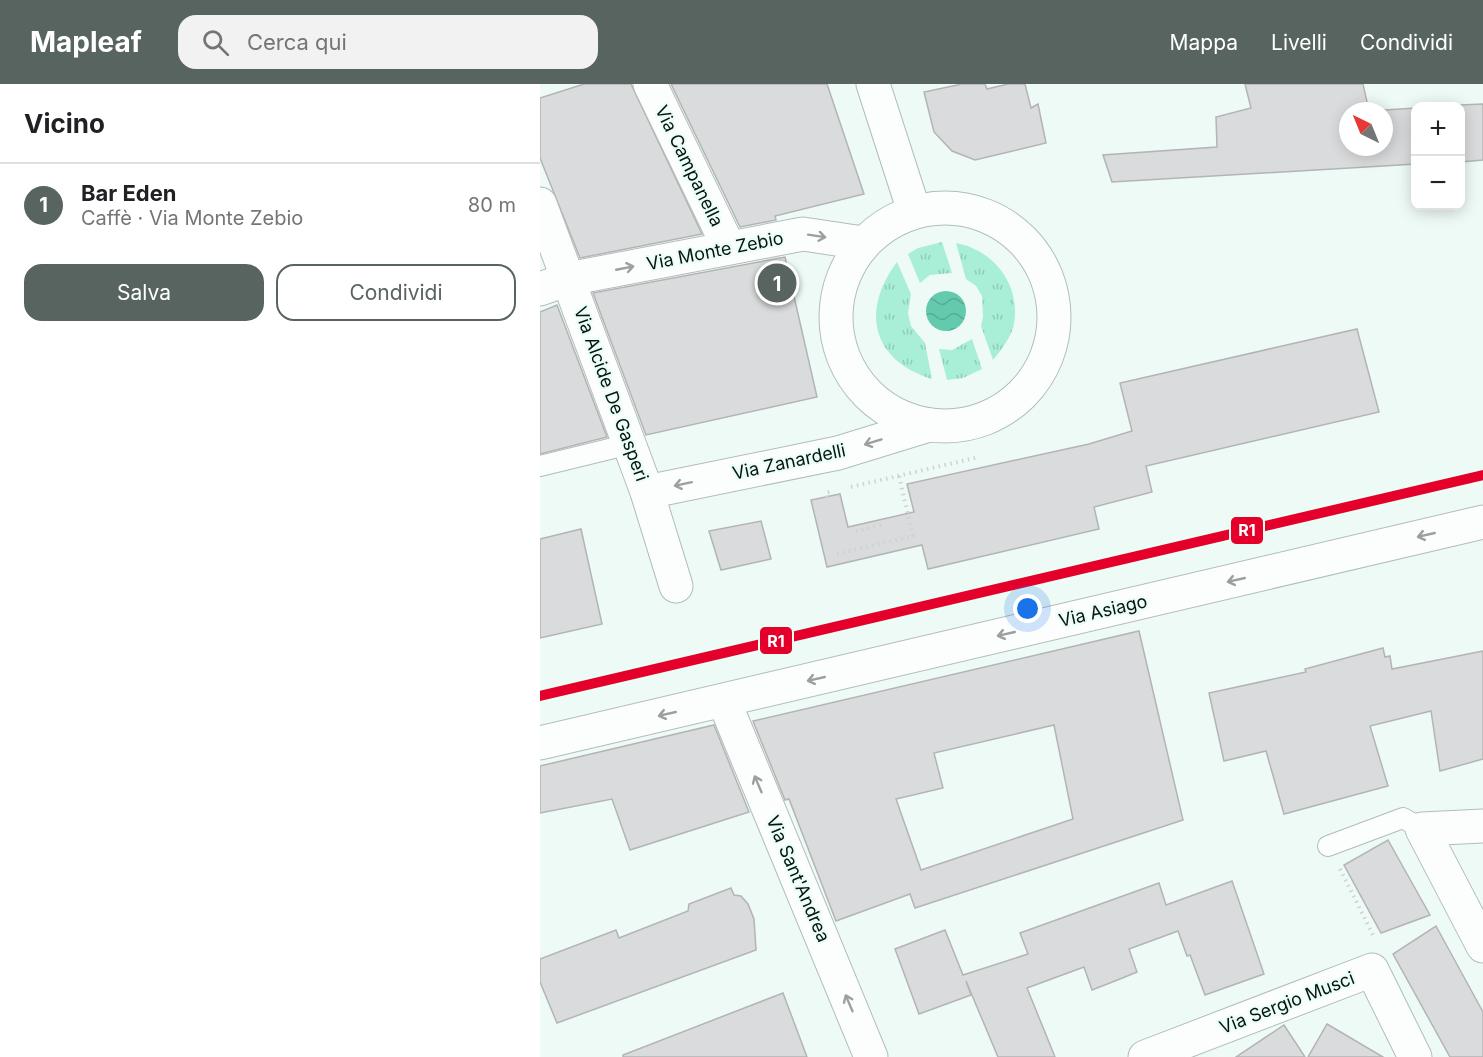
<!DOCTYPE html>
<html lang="it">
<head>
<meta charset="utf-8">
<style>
  :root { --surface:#fff; --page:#f2f2f2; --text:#202124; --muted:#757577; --line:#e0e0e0; --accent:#586460 }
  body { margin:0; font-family:Inter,sans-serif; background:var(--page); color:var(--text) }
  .controls { position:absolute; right:18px; top:18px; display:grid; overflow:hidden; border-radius:12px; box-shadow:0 3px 15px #0003 }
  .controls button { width:54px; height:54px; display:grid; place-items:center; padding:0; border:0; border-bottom:2px solid var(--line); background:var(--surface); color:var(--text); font:30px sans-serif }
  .compass { position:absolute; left:799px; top:18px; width:54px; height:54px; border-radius:50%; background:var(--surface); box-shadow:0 3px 15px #0003; rotate:317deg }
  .you { position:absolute; left:488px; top:525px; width:21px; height:21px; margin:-15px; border:4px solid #fff; border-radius:50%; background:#1a73e8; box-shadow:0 0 0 9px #1a73e833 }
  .badge { display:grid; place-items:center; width:39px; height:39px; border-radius:50%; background:var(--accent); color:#fff; font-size:20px; font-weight:700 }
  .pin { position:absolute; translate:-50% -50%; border:3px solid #fff; box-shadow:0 2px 6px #0006 }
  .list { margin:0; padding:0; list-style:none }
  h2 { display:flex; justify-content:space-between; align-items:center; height:78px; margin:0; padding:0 24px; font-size:26px }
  h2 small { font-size:20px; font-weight:400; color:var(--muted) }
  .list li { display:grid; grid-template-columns:39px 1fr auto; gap:18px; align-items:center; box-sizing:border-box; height:84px; padding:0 24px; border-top:2px solid var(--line) }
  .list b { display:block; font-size:22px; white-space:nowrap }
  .list p { margin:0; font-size:20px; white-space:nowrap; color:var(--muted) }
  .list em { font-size:20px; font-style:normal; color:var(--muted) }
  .actions { display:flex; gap:12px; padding:18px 24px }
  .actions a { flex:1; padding:14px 0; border:2px solid var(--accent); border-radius:18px; text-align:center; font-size:21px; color:var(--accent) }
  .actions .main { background:var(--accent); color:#fff }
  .icon { flex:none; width:33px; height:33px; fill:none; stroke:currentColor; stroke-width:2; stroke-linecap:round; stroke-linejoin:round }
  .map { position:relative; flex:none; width:943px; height:973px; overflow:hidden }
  header { display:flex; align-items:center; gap:36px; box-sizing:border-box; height:84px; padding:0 30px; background:var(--accent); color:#fff }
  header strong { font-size:28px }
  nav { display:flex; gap:33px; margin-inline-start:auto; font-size:21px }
  .search { width:420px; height:54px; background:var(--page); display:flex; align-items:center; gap:15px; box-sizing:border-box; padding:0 21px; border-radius:18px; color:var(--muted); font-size:22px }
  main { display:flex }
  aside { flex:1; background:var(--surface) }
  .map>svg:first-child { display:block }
  .grass { fill:url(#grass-tufts) }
  .water { fill:url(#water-waves) }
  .building { fill:#dadbdc; stroke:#b3b4b5; stroke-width:1.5; fill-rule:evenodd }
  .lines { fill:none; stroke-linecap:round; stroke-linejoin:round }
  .lane-casing { stroke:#b2bdb8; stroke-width:22 }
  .street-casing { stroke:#b2bdb8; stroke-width:35 }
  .path { stroke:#cfd2d0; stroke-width:4; stroke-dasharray:1.5 4.5; stroke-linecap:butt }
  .lane { stroke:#fcfefe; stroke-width:20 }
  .street { stroke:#fcfefe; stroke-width:33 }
  .rail-1-casing { stroke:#eafef6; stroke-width:15 }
  .rail-1 { stroke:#e4002b; stroke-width:10 }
  .oneway { stroke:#9aa09f }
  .labels { text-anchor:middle; stroke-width:4.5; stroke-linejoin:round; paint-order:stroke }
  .street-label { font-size:18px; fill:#081410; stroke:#eafef6 }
  .line-badge { stroke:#eafef6; stroke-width:2 }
  .badge-label { font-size:16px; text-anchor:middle; font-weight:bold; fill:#fff }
</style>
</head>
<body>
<header>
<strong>Mapleaf</strong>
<div class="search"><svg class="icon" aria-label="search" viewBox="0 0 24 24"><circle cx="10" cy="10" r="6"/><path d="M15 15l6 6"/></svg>Cerca qui</div>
<nav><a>Mappa</a><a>Livelli</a><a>Condividi</a></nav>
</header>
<main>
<aside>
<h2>Vicino<small></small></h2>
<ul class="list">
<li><span class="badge">1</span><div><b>Bar Eden</b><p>Caffè · Via Monte Zebio</p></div><em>80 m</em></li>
</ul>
<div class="actions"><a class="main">Salva</a><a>Condividi</a></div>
</aside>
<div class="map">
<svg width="943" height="973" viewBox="0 0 943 973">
  <defs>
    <pattern id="grass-tufts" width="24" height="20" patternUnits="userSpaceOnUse" patternTransform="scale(1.5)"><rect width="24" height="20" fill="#a9efd8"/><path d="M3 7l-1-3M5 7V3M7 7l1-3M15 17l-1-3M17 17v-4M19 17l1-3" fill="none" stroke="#90ccb8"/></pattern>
    <pattern id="water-waves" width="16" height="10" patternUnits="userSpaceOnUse" patternTransform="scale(1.5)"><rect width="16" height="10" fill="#63caae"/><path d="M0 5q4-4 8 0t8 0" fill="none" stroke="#54ad95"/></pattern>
  </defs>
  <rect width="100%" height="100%" fill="#eefaf5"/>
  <g class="grass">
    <path d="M402 158 412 189 390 191 380 199 368 170 378 164Z"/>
    <path d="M416 159C454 166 481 201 474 240 471 254 461 266 453 276L441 242 443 233 442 212 436 202 426 195Z"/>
    <path d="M357 178 371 210 368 229 371 242 385 259 392 295C331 276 321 226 357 178Z"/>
    <path d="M432 255 442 285 423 294 407 296 399 265 412 266Z"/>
  </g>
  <circle class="water" cx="406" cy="227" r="20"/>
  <g class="building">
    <path d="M44 0H91L162 150 40 174 0 74V14Z"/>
    <path d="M131 0H287L324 110 235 132 236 136 200 143Z"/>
    <path d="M422 0H445L447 5 468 0H485L491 24 498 20 506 59 435 76 412 67 394 48 384 8Z"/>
    <path d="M705 0H823L829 27 876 24V80L572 98 563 71 677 63 676 33 711 24ZM808 27H844V63H808Z"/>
    <path d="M943 20V76L921 78V22H897Z"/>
    <path d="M245 173 277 313 106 351 53 209Z"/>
    <path d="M17 221 67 353 0 370V228Z"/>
    <path d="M817 245 839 328 606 382 612 408 554 423 559 445 388 485 382 461 287 483 271 416 300 410 308 443 374 428 367 400 549 360 592 347 580 299Z"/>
    <path d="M221 437 231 475 181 486 169 447Z"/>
    <path d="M41 445 62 540 0 554V455Z"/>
    <path d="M599 547 643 736 375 824 370 810 296 837 249 715 245 716 213 637ZM514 641 533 735 381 786 356 715 403 704 394 669Z"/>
    <path d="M843 564 845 573 850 572 852 585 943 567V675L900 687 891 627 830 642 848 702 744 730 726 667 684 677 669 609 766 588 765 585Z"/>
    <path d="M174 641 209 728 90 766 72 715 0 729V682Z"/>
    <path d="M848 756 890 831 841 849 804 781Z"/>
    <path d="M692 797 724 890 665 911 650 871 647 872 638 847 589 865 597 888 580 895 552 906 544 883 487 904 515 973H458L426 897 431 911 379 930 355 865 405 846 423 891 488 870 480 849 619 799 626 821Z"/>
    <path d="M191 804 194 811 201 812 208 820 214 835 216 866 17 939 0 898V875L76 846 79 854 148 827 149 820Z"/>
    <path d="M896 842 943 928V973H910L853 870Z"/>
    <path d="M243 909 267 973H83V971Z"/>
    <path d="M787 940 843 973H768Z"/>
    <path d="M744 941 765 973H696Z"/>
  </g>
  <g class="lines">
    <g class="lane-casing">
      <g id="lane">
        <path d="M0 382 90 360"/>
        <path d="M788 762 863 734 882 745"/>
      </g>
    </g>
    <g class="street-casing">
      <g id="street">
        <path d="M110 0 189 164"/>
        <path d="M333 0 374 127"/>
        <path d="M0 120 107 408 136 502"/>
        <circle cx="405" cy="233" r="109"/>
        <path d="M0 205 28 195 263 150 323 159"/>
        <path d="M107 408 298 369 389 341"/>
        <path d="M184 617 331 973"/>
        <path d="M0 659 943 438"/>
        <path d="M943 742 882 745 943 862"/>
        <path d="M605 973 832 886 875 973"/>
      </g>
    </g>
    <g class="path">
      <path d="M311 403 439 373"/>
      <path d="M287 413 286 409 292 407"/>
      <path d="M316 447 345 440"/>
      <path d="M297 470 373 452 359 392"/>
      <path d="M800 785 834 853"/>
    </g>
    <use href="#lane" class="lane"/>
    <use href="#street" class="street"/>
    <g class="rail-1-casing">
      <path id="rail-1" d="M0 612 943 391"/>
    </g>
    <use href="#rail-1" class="rail-1"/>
  </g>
  <defs><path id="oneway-shaft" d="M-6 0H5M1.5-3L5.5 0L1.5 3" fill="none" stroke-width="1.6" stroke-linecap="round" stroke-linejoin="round" transform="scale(1.5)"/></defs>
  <g class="oneway">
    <use href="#oneway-shaft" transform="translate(277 152) rotate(9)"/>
    <use href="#oneway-shaft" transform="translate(85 184) rotate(-11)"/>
    <use href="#oneway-shaft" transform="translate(333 358) rotate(163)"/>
    <use href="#oneway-shaft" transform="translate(143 400) rotate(168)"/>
    <use href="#oneway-shaft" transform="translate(886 451) rotate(167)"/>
    <use href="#oneway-shaft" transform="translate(696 496) rotate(167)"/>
    <use href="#oneway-shaft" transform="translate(466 550) rotate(167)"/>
    <use href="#oneway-shaft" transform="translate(276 595) rotate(167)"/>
    <use href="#oneway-shaft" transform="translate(127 630) rotate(167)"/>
    <use href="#oneway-shaft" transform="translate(218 700) rotate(-113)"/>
    <use href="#oneway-shaft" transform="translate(309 919) rotate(-113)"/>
  </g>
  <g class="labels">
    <g class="street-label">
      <text transform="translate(149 82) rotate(64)" y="6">Via Campanella</text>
      <text transform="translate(175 167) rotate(-11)" y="6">Via Monte Zebio</text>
      <text transform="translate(71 310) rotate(70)" y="6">Via Alcide De Gasperi</text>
      <text transform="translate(249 378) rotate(-12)" y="6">Via Zanardelli</text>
      <text transform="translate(563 527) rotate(-13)" y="6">Via Asiago</text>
      <text transform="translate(258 795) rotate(67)" y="6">Via Sant'Andrea</text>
      <text transform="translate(747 919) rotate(-21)" y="6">Via Sergio Musci</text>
    </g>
  </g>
  <g class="line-badge">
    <rect x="690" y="432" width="34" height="29" rx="6" fill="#e4002b"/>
    <rect x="219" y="542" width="34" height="29" rx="6" fill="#e4002b"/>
  </g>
  <g class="badge-label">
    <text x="707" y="452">R1</text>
    <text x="236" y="563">R1</text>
  </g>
</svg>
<div class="controls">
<button>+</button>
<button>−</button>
</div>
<svg class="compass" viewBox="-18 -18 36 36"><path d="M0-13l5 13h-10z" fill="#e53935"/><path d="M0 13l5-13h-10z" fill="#757577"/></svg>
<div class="you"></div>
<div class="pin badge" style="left:237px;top:199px">1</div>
</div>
</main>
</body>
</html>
